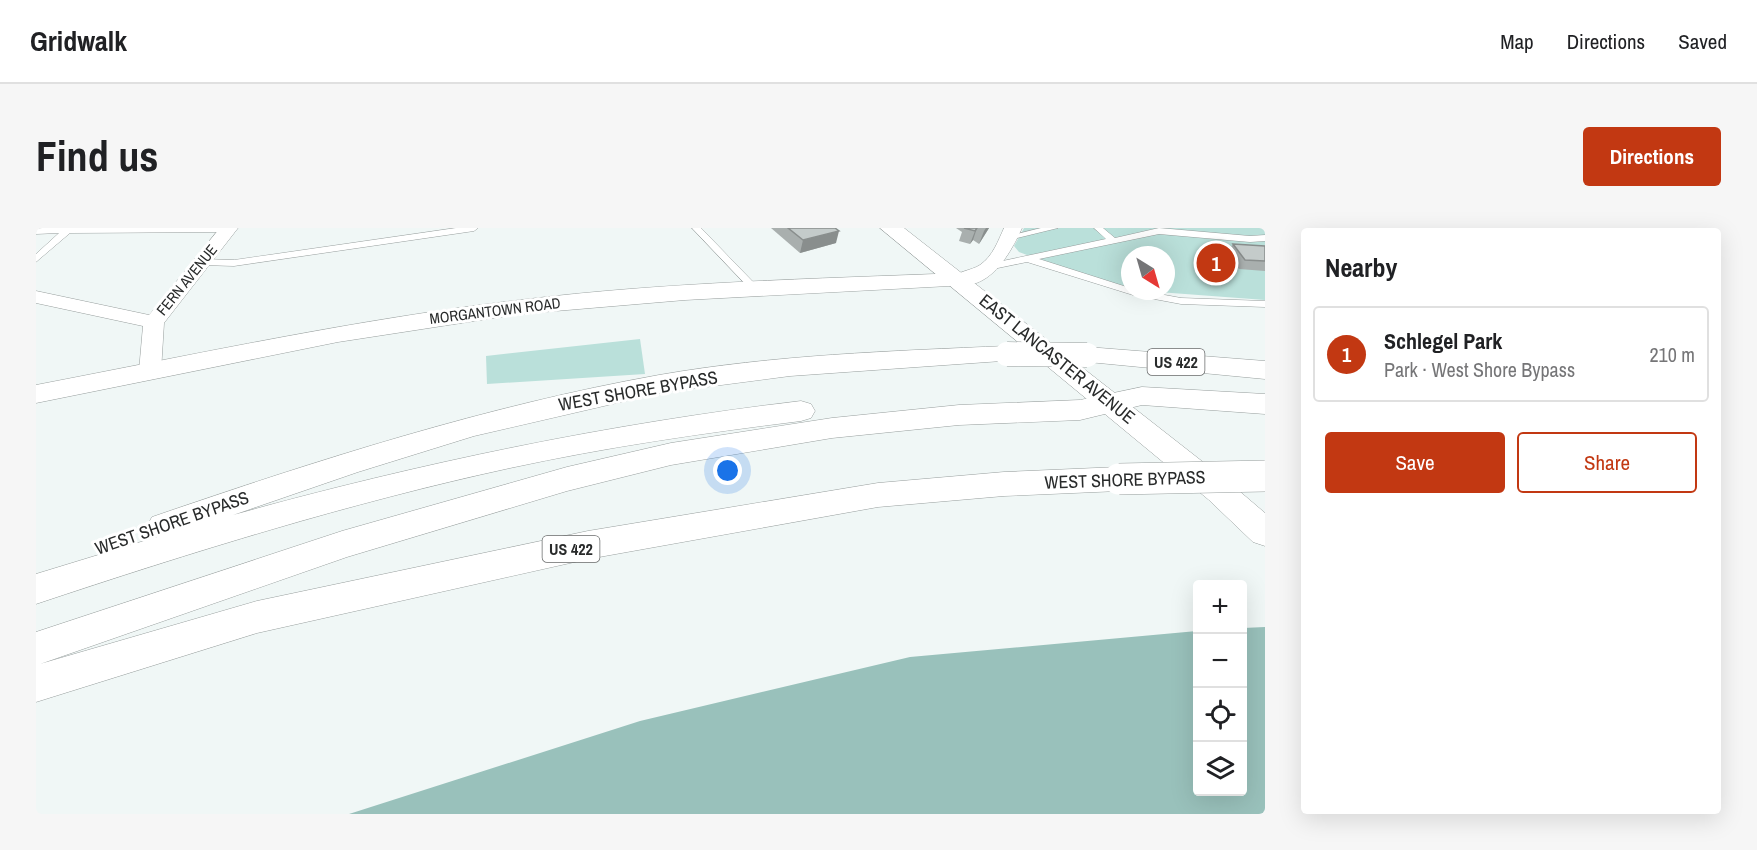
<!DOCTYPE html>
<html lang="en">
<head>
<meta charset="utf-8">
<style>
  :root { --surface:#fff; --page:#f6f6f6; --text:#202124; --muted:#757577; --line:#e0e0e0; --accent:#c23812 }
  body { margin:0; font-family:"Archivo Narrow",sans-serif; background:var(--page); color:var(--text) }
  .controls { position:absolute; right:18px; bottom:18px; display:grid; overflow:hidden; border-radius:6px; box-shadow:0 6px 24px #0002 }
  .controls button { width:54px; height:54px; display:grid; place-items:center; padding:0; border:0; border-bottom:2px solid var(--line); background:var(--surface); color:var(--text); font:30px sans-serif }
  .compass { position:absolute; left:1085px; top:18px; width:54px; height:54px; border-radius:50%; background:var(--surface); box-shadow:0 6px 24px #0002; rotate:143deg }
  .you { position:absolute; left:692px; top:243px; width:21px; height:21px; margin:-15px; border:4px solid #fff; border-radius:50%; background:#1a73e8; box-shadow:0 0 0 9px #1a73e833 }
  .badge { display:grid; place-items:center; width:39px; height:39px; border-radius:50%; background:var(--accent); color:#fff; font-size:20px; font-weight:700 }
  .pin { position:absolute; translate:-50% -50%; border:3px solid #fff; box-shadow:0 2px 6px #0006 }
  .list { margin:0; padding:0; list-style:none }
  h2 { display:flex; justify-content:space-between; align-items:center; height:78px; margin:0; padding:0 24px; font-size:26px }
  h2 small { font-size:20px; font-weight:400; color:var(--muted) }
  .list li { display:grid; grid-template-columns:39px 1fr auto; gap:18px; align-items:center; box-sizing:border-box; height:96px; margin:0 12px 12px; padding:0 12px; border:2px solid var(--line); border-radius:6px }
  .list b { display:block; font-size:22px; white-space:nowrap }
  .list p { margin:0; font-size:20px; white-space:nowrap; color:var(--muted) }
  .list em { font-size:20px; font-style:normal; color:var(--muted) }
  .actions { display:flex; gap:12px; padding:18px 24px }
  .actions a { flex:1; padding:14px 0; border:2px solid var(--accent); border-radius:6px; text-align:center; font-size:21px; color:var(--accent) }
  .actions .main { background:var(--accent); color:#fff }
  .icon { flex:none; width:33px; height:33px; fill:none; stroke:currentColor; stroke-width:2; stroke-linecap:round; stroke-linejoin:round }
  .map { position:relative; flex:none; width:1229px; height:586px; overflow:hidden; border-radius:6px }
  header { display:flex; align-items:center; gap:36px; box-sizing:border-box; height:84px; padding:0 30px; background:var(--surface); border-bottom:2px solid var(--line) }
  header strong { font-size:28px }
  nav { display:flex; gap:33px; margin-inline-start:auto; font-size:21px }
  .intro { display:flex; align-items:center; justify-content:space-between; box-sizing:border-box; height:144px; padding:0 36px }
  h1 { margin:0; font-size:42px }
  .button { padding:15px 27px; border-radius:6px; background:var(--accent); color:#fff; font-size:21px; font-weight:700 }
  main { display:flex; gap:36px; padding:0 36px }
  aside { flex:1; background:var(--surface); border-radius:6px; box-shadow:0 6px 24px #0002 }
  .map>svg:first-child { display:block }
  .green { fill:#bae0da }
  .water { fill:#99c1bb }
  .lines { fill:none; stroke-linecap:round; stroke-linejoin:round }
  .service-casing { stroke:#979e9d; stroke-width:1 }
  .minor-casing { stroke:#979e9d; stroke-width:1 }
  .secondary-casing { stroke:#979e9d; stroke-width:1 }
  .primary-casing { stroke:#979e9d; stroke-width:1 }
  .motorway-casing { stroke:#979e9d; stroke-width:1 }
  .service { fill:#fff; fill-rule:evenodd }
  .minor { fill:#fff; fill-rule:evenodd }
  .secondary { fill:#fff; fill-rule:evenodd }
  .primary { fill:#fff; fill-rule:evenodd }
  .motorway { fill:#fff; fill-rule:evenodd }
  .motorway-bridge-far1-casing { stroke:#979e9d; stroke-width:25; stroke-linecap:butt }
  .motorway-bridge-casing { stroke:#979e9d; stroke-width:32; stroke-linecap:butt }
  .motorway-bridge-far1 { stroke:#fff; stroke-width:24 }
  .motorway-bridge { stroke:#fff; stroke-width:31 }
  .wall { fill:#a9afae }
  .shaded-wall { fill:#898e8d }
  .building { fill:#c4cbca; stroke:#898e8d; stroke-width:1.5 }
  .labels { text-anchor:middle; stroke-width:6; stroke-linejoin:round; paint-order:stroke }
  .far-street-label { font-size:15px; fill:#292b2b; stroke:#fff }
  .shield { fill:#fff; stroke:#696b6b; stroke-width:1.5 }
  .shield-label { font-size:16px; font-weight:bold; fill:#292b2b }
  .street-label { font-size:18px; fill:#292b2b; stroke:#fff }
</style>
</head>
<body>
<header>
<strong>Gridwalk</strong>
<nav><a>Map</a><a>Directions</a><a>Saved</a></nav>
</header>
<div class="intro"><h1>Find us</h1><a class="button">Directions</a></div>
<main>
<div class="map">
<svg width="1229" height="586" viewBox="0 0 1229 586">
  <rect width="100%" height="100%" fill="#f0f7f6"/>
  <g class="green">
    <path d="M988 0H1229V72L1109 63H1130V27H1094V60L1036 44 983 24 978 18Z"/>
    <path d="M604 111 609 146 451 156 450 128Z"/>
  </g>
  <path class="water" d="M1229 399V586H313L604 493 874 429 1161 403 1162 564H1206L1207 400Z"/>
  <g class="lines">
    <g class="service-casing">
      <g id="service">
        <path d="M0 0H196V1L192 4 34 5 0 34V26L23 5 0 6Z"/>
        <path d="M420 0H442L438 3 198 38 166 37 161 34 166 31 198 32Z"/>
        <path d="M656 0H665L721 58V62H715Z"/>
        <path d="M1005 0H1022L973 12 969 9Z"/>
        <path d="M1058 0H1067L1079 10 1123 0 1214 8 1229 7V13L1214 14 1123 6 1003 31 1094 60V63H1107L1145 70 1229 73V79L1145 76 1097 67 991 34 957 41 952 38 957 35 1070 11Z"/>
      </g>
    </g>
    <g class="minor-casing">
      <g id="minor">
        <path d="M184 0H202L128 95 125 143 122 148H106L103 143 107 98 0 75V63L113 87Z"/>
        <path d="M968 0H986C974 26 953 65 917 56L914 52C920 43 935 43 944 37 957 28 962 13 968 0Z"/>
      </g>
    </g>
    <g class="secondary-casing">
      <path id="secondary" d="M924 45 932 47 936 52 932 57 649 72 484 86 302 114 0 175V157C161 126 322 91 484 72 630 54 777 51 924 45Z"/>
    </g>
    <g class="primary-casing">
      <path id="primary" d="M844 0H868L1195 256 1229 285V318L1217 314 1173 272Z"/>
    </g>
    <g class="motorway-casing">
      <g id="motorway">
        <path d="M971 118 980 120 984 126 980 132 754 148 624 165 438 208 322 244 197 287C384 235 572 196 765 173L775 176 779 183 775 190 765 193C667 205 571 219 474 240 313 275 156 324 0 376V346L121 309 116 307 111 298 116 289C282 232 450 178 623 147 738 127 855 123 971 118Z"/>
        <path d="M1051 119 1229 133V151L1042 133 1038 127 1042 121Z"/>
        <path d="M1106 159 1229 166V186L1106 177 1044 192 923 197 796 210 635 237 531 263 311 329 4 436 221 373 552 303 842 255 968 244 1083 239 1094 243 1099 251 1094 259 1083 263 968 268 842 279 552 331 221 405 0 474V404L306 303 531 239 635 215 796 190 923 177 1044 172Z"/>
      </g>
    </g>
    <use href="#service" class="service"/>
    <use href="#minor" class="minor"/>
    <use href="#secondary" class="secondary"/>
    <use href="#primary" class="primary"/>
    <use href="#motorway" class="motorway"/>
    <g class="motorway-bridge-far1-casing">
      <path id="motorway-bridge-far1" d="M971 126 1051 127"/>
    </g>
    <g class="motorway-bridge-casing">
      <path id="motorway-bridge" d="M1083 251 1229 248"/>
    </g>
    <use href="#motorway-bridge-far1" class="motorway-bridge-far1"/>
    <use href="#motorway-bridge" class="motorway-bridge"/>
  </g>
  <g class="wall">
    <path d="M735 0H799L800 15 764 25Z"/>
    <path d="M920 0H953L943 16 937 12 934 16 923 13 926 4Z"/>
    <path d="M1197 16 1229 18V43L1203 41 1191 25Z"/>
  </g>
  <g class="shaded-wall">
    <path d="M941 0 937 12 934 16 939 3Z"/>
    <path d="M950 0H953L943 16 948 3Z"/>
    <path d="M803 3 800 15 764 25 767 12Z"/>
  </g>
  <g class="building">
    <path d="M752 0H799L803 3 767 12Z"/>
    <path d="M928 0H941L939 3Z"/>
    <path d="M1197 16 1229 18V33L1209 32Z"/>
  </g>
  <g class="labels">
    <g class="far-street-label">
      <text transform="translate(151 52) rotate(-51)" y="5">FERN AVENUE</text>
      <text transform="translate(459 83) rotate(-7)" y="5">MORGANTOWN ROAD</text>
    </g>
    <g class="shield">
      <rect x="1111.5" y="121" width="57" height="26" rx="4.5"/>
      <rect x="506.5" y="308" width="57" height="26" rx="4.5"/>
    </g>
    <g class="shield-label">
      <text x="1140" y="140">US 422</text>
      <text x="535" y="327">US 422</text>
    </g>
    <g class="street-label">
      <text transform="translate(1021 131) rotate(39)" y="6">EAST LANCASTER AVENUE</text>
      <text transform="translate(602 163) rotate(-10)" y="6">WEST SHORE BYPASS</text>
      <text transform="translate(1089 252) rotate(-2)" y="6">WEST SHORE BYPASS</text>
      <text transform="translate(136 295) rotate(-19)" y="6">WEST SHORE BYPASS</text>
    </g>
  </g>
</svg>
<div class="controls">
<button>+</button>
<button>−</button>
<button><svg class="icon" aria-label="locate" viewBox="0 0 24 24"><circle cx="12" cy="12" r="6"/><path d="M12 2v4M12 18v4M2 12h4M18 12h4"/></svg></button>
<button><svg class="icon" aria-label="layers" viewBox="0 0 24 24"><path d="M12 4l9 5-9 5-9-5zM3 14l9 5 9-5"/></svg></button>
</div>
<svg class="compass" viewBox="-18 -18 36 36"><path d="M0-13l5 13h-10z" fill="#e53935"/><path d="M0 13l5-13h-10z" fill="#757577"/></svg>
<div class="you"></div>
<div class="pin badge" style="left:1180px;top:35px">1</div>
</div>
<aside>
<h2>Nearby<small></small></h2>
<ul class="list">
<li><span class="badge">1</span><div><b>Schlegel Park</b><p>Park · West Shore Bypass</p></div><em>210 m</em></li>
</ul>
<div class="actions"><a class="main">Save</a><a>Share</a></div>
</aside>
</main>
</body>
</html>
